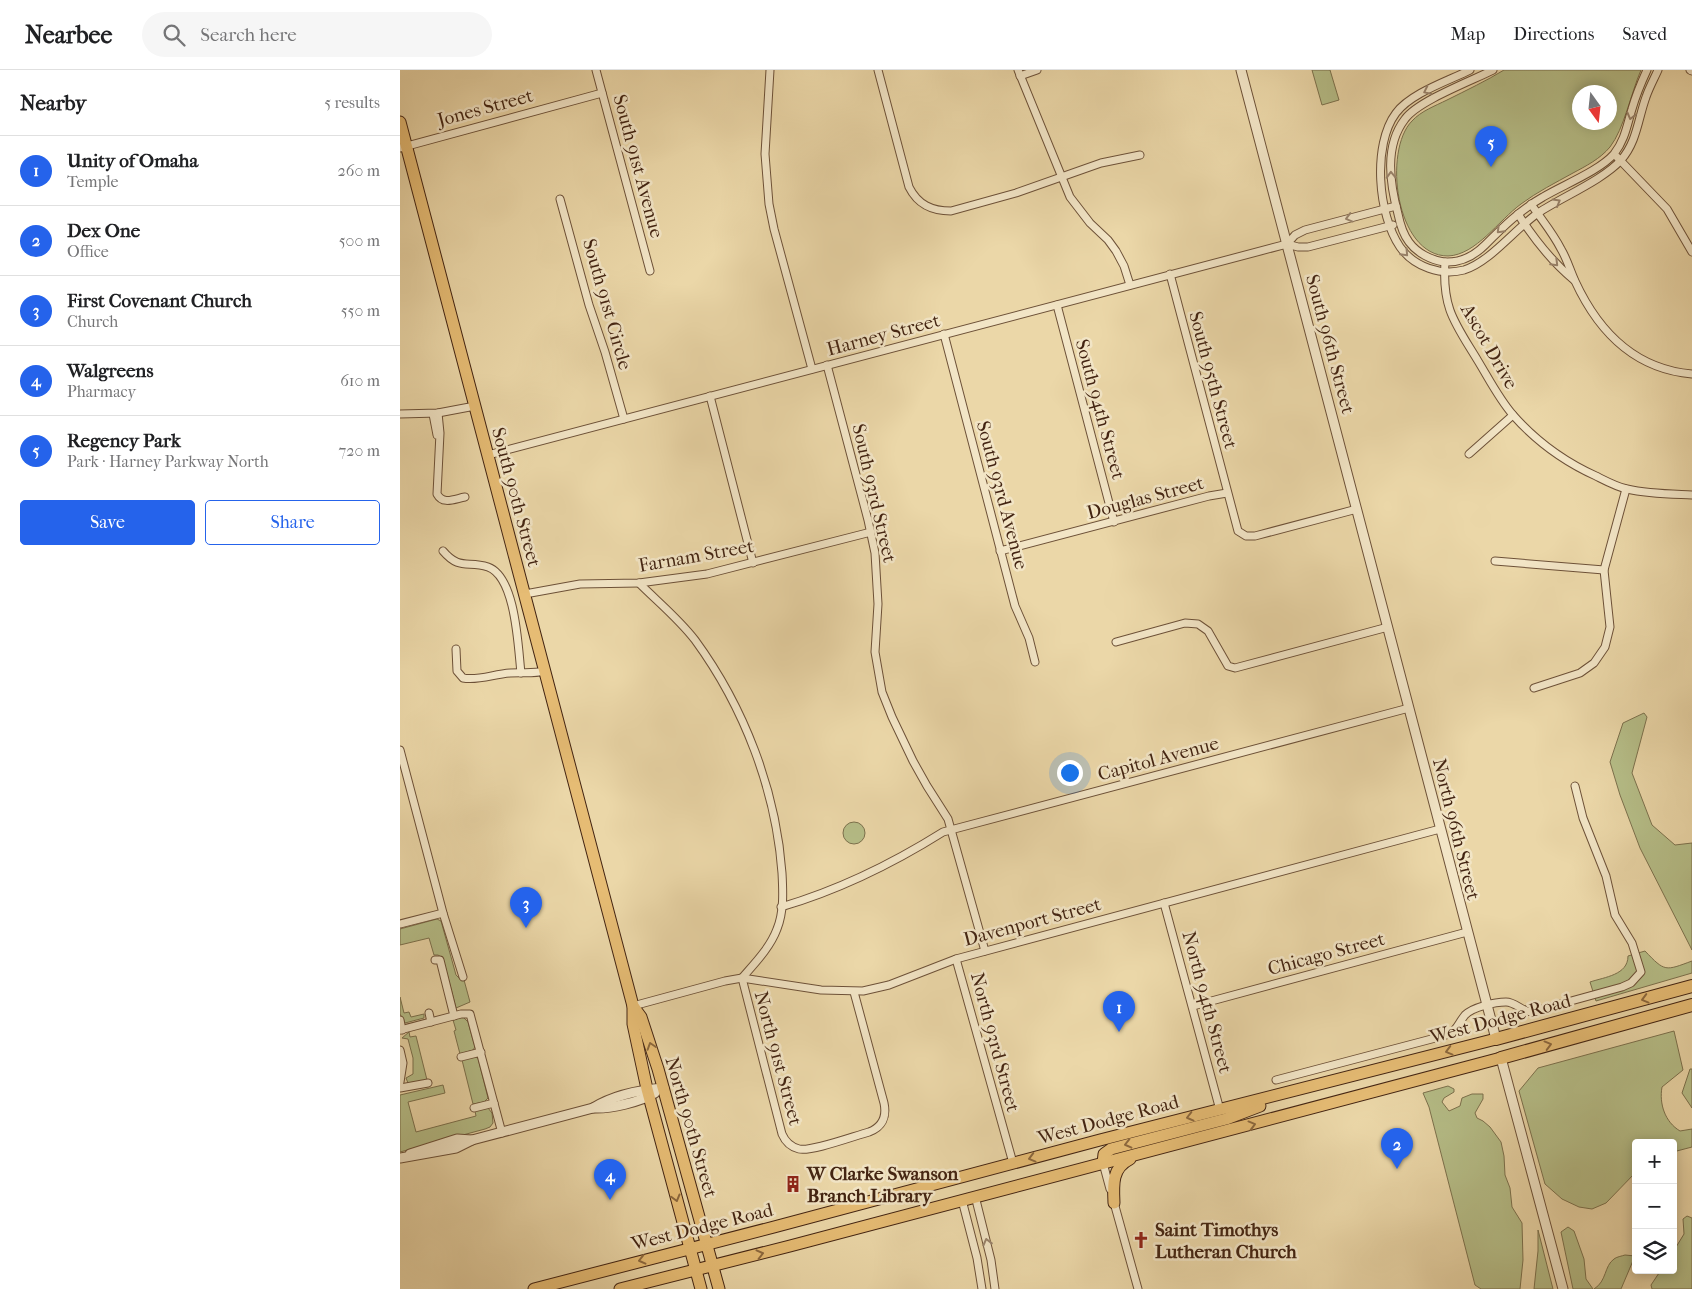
<!DOCTYPE html>
<html lang="en">
<head>
<meta charset="utf-8">
<style>
  :root { --surface:#fff; --page:#f6f6f6; --text:#202124; --muted:#757577; --line:#e0e0e0; --accent:#2563eb }
  body { margin:0; font-family:"IM FELL French Canon",serif; background:var(--page); color:var(--text) }
  .controls { position:absolute; right:15px; bottom:15px; display:grid; overflow:hidden; border-radius:5px; box-shadow:0 2px 12px #0003 }
  .controls button { width:45px; height:45px; display:grid; place-items:center; padding:0; border:0; border-bottom:1px solid var(--line); background:var(--surface); color:var(--text); font:25px sans-serif }
  .compass { position:absolute; left:1172px; top:15px; width:45px; height:45px; border-radius:50%; background:var(--surface); box-shadow:0 2px 12px #0003; rotate:165deg }
  .you { position:absolute; left:669px; top:702px; width:18px; height:18px; margin:-12px; border:4px solid #fff; border-radius:50%; background:#1a73e8; box-shadow:0 0 0 8px #1a73e833 }
  .badge { display:grid; place-items:center; width:32px; height:32px; border-radius:50%; background:var(--accent); color:#fff; font-size:16px; font-weight:700 }
  .pin { position:absolute; translate:-50% -41px; filter:drop-shadow(0 1px 2px #0008) }
  .pin::after { content:''; position:absolute; top:26px; width:18px; height:15px; background:inherit; clip-path:polygon(0 0,100% 0,50% 100%) }
  .list { margin:0; padding:0; list-style:none }
  h2 { display:flex; justify-content:space-between; align-items:center; height:65px; margin:0; padding:0 20px; font-size:21px }
  h2 small { font-size:16px; font-weight:400; color:var(--muted) }
  .list li { display:grid; grid-template-columns:32px 1fr auto; gap:15px; align-items:center; box-sizing:border-box; height:70px; padding:0 20px; border-top:1px solid var(--line) }
  .list b { display:block; font-size:19px; white-space:nowrap }
  .list p { margin:0; font-size:16px; white-space:nowrap; color:var(--muted) }
  .list em { font-size:16px; font-style:normal; color:var(--muted) }
  .actions { display:flex; gap:10px; padding:15px 20px }
  .actions a { flex:1; padding:11px 0; border:1px solid var(--accent); border-radius:5px; text-align:center; font-size:18px; color:var(--accent) }
  .actions .main { background:var(--accent); color:#fff }
  .icon { flex:none; width:28px; height:28px; fill:none; stroke:currentColor; stroke-width:2; stroke-linecap:round; stroke-linejoin:round }
  .map { position:relative; flex:none; width:1292px; height:1219px; overflow:hidden }
  header { display:flex; align-items:center; gap:30px; box-sizing:border-box; height:70px; padding:0 25px; background:var(--surface); border-bottom:1px solid var(--line) }
  header strong { font-size:24px }
  nav { display:flex; gap:28px; margin-inline-start:auto; font-size:18px }
  .search { width:350px; height:45px; background:var(--page); display:flex; align-items:center; gap:12px; box-sizing:border-box; padding:0 18px; border-radius:28px; color:var(--muted); font-size:19px }
  main { display:flex }
  aside { flex:1; background:var(--surface) }
  .map>svg:first-child { display:block }
  .green { fill:#b6be88; stroke:#7c714d; fill-rule:evenodd }
  .lines { fill:none; stroke-linecap:round; stroke-linejoin:round }
  .minor-casing { stroke:#6d5138; stroke-width:9 }
  .tertiary-casing { stroke:#6d5138; stroke-width:11 }
  .primary-casing { stroke:#432412; stroke-width:13 }
  .trunk-casing { stroke:#432412; stroke-width:13 }
  .motorway-casing { stroke:#432412; stroke-width:14 }
  .minor { stroke:#f2e5c6; stroke-width:7 }
  .tertiary { stroke:#f2e5c6; stroke-width:9 }
  .primary { stroke:#e6bc74; stroke-width:11 }
  .trunk { stroke:#e6bc74; stroke-width:11 }
  .motorway { stroke:#e6bc74; stroke-width:12 }
  .oneway { stroke:#9a846c }
  .oneway2 { stroke:#8c683e }
  .labels { text-anchor:middle; stroke-width:5; stroke-linejoin:round; paint-order:stroke }
  .street-label { font-size:19px; fill:#432412; stroke:#f2e5c6 }
  .poi-label { font-size:19px; font-weight:bold; fill:#432412; stroke:#f2e5c6; text-anchor:start }
</style>
</head>
<body>
<header>
<strong>Nearbee</strong>
<div class="search"><svg class="icon" aria-label="search" viewBox="0 0 24 24"><circle cx="10" cy="10" r="6"/><path d="M15 15l6 6"/></svg>Search here</div>
<nav><a>Map</a><a>Directions</a><a>Saved</a></nav>
</header>
<main>
<aside>
<h2>Nearby<small>5 results</small></h2>
<ul class="list">
<li><span class="badge">1</span><div><b>Unity of Omaha</b><p>Temple</p></div><em>260 m</em></li>
<li><span class="badge">2</span><div><b>Dex One</b><p>Office</p></div><em>500 m</em></li>
<li><span class="badge">3</span><div><b>First Covenant Church</b><p>Church</p></div><em>550 m</em></li>
<li><span class="badge">4</span><div><b>Walgreens</b><p>Pharmacy</p></div><em>610 m</em></li>
<li><span class="badge">5</span><div><b>Regency Park</b><p>Park · Harney Parkway North</p></div><em>720 m</em></li>
</ul>
<div class="actions"><a class="main">Save</a><a>Share</a></div>
</aside>
<div class="map">
<svg width="1292" height="1219" viewBox="0 0 1292 1219">
  <rect width="100%" height="100%" fill="#ebd7a8"/>
  <filter id="stains"><feTurbulence type="fractalNoise" baseFrequency=".004" numOctaves="4"/><feColorMatrix values="0 0 0 0 .2 0 0 0 0 .09 0 0 0 0 .02 0 0 0 .5 -.17"/></filter>
  <radialGradient id="worn" r=".72"><stop offset=".6" stop-color="#630" stop-opacity="0"/><stop offset="1" stop-color="#630" stop-opacity=".3"/></radialGradient>
  <g class="green">
    <path d="M912 0H930L939 30 922 35Z"/>
    <path d="M1104 0H1241C1231 23 1224 59 1210 77 1200 89 1186 96 1173 103 1155 113 1137 122 1121 134 1099 150 1076 185 1048 186 995 186 983 80 1012 51 1021 41 1035 36 1047 30 1067 20 1086 11 1104 0ZM1180 22H1210V52H1180Z"/>
    <path d="M1244 643 1247 647 1232 703 1252 755 1275 775 1292 773V880L1240 778 1220 725 1210 692 1223 653Z"/>
    <circle cx="454" cy="763" r="11"/>
    <path d="M37 849 41 851 56 905 59 908 64 910 70 932 56 938 43 888 38 885H34L29 868 0 875V859Z"/>
    <path d="M1245 881C1265 902 1265 901 1292 891V903L1196 931 1190 912C1205 907 1228 905 1228 886Z"/>
    <path d="M0 927 4 943 9 942 11 947 24 944V948L5 953 0 944Z"/>
    <path d="M63 947 68 952 75 977 73 980 60 984 54 961 56 960 53 950Z"/>
    <path d="M1274 961 1283 1000 1262 1017C1259 1034 1265 1052 1280 1061L1292 1059V1077L1273 1082V1073H1236V1102L1206 1133 1192 1139 1179 1137 1162 1129 1145 1114 1119 1021 1138 998Z"/>
    <path d="M9 962 10 967 16 966 27 1010 8 1013 6 1008 13 1004V988L8 969 2 968Z"/>
    <path d="M75 987 78 988 88 1028 84 1032 73 1034 62 990Z"/>
    <path d="M1290 999H1292V1038L1282 1023Z"/>
    <path d="M43 1015 45 1023 8 1032 16 1062 76 1046 75 1041 88 1038 92 1043 93 1053 90 1057 85 1059 0 1082V1025Z"/>
    <path d="M1048 1016 1054 1019V1022L1044 1028 1042 1032 1049 1041 1060 1036 1062 1028 1072 1024H1083V1029L1075 1043 1077 1048 1083 1051 1090 1057 1101 1072 1104 1086 1105 1105 1110 1118 1112 1137 1122 1153 1123 1190 1120 1219H1081L1075 1215 1029 1037 1023 1023Z"/>
    <path d="M1287 1146 1292 1148V1219H1252L1251 1215 1261 1200H1273V1182L1284 1164 1283 1149Z"/>
    <path d="M1168 1157 1174 1161 1184 1189 1186 1209 1193 1219H1173L1161 1162Z"/>
    <path d="M1138 1160 1153 1219H1134L1138 1181Z"/>
    <path d="M1225 1185 1235 1186 1221 1219H1194C1207 1211 1204 1196 1214 1189 1216 1187 1222 1186 1225 1185Z"/>
  </g>
  <g class="lines">
    <g class="minor-casing">
      <g id="minor">
        <path d="M196 0 250 201"/>
        <path d="M370 0 365 84 369 134 374 159 412 299"/>
        <path d="M478 0 509 117C518 135 532 141 551 141L616 123 701 93 740 85"/>
        <path d="M618 0 670 127 690 153 708 170 716 181 724 196 730 215"/>
        <path d="M1070 0C1048 11 1011 23 996 43 972 75 978 145 1000 177 1014 197 1041 206 1064 200 1090 192 1115 159 1138 143 1162 127 1203 110 1221 90 1237 72 1238 49 1246 27 1249 18 1254 9 1258 0"/>
        <path d="M1093 0C1071 11 1018 31 1005 49 984 76 990 114 998 144 1000 154 1003 164 1009 172 1017 183 1031 190 1044 192 1060 193 1074 186 1085 175 1103 157 1120 140 1143 127 1163 115 1199 101 1214 84 1225 70 1227 55 1232 39 1236 25 1241 13 1247 0"/>
        <path d="M1290 0 1292 1"/>
        <path d="M620 6 637 0"/>
        <path d="M0 78 202 23"/>
        <path d="M1217 87 1267 139 1292 182"/>
        <path d="M160 129 189 235 205 282 224 349"/>
        <path d="M1131 134C1141 149 1153 163 1161 179 1167 189 1170 200 1175 211 1198 261 1234 299 1292 304"/>
        <path d="M1118 144C1134 169 1151 191 1174 210"/>
        <path d="M887 174 895 165 905 160 996 136"/>
        <path d="M887 174 898 177H908L993 155"/>
        <path d="M1045 192C1042 239 1055 253 1078 291 1089 309 1099 329 1113 345 1136 371 1165 392 1196 406 1206 411 1217 417 1227 419 1249 424 1270 424 1292 425"/>
        <path d="M770 204 838 461 846 466H855L957 439"/>
        <path d="M657 235 714 452"/>
        <path d="M544 264 615 536 629 568 635 592"/>
        <path d="M427 295 468 450 475 483 478 534 475 582 482 622 492 647 513 691 527 716 548 749 585 881"/>
        <path d="M310 326 353 493"/>
        <path d="M38 343 40 363 37 424C43 435 54 429 65 427"/>
        <path d="M0 344 38 343 75 336"/>
        <path d="M33 344 37 365"/>
        <path d="M1069 384 1113 345"/>
        <path d="M88 385 887 174"/>
        <path d="M43 481C60 501 68 490 88 497 116 507 118 577 121 603"/>
        <path d="M600 481 809 426 827 423"/>
        <path d="M1095 491 1204 500"/>
        <path d="M239 513C258 532 279 549 295 570 344 637 376 720 382 803 383 821 384 842 377 859 370 878 354 894 342 908L382 1064C385 1071 391 1077 399 1079 411 1082 454 1066 469 1062 482 1057 487 1047 484 1033L454 922"/>
        <path d="M125 524 180 514 239 513 307 504 471 462"/>
        <path d="M716 572 785 553 798 554 808 561 828 596 835 598 988 557"/>
        <path d="M56 579 57 601 63 608C78 611 94 604 110 603 122 602 132 604 145 601"/>
        <path d="M1134 618 1180 603 1194 593 1205 577 1210 557 1204 500 1226 419"/>
        <path d="M0 680 43 843 63 907"/>
        <path d="M764 833 820 1040"/>
        <path d="M381 837C439 820 492 794 543 762L1009 638"/>
        <path d="M0 854 43 843"/>
        <path d="M556 889 613 1093"/>
        <path d="M35 890H40L54 946"/>
        <path d="M233 936 325 911 342 908 421 920 463 921 489 915 556 889 1040 759"/>
        <path d="M793 936 1067 862"/>
        <path d="M29 943 31 952"/>
        <path d="M0 950 2 960"/>
        <path d="M0 960 61 944H70L102 1063"/>
        <path d="M0 980 3 993 0 1012"/>
        <path d="M61 987 81 982"/>
        <path d="M876 1010 1043 966C1059 960 1056 956 1065 945 1073 937 1095 932 1106 932 1115 932 1122 941 1131 942L1222 917 1231 913 1241 902 1232 873 1215 845 1206 806 1183 748 1175 716"/>
        <path d="M0 1018 28 1013"/>
        <path d="M74 1038 94 1033"/>
        <path d="M703 1093 710 1119"/>
        <path d="M575 1126 591 1190 595 1219"/>
        <path d="M713 1129 738 1219"/>
        <path d="M562 1130 577 1188 582 1219"/>
      </g>
    </g>
    <g class="tertiary-casing">
      <g id="tertiary">
        <path d="M841 0 1096 969"/>
        <path d="M1101 988 1163 1219"/>
        <path d="M193 1038C210 1039 240 1032 255 1023"/>
        <path d="M10 1084 57 1069 72 1070"/>
        <path d="M0 1088 56 1078 72 1070 193 1038C214 1025 239 1020 264 1018"/>
      </g>
    </g>
    <g class="primary-casing">
      <g id="primary">
        <path d="M0 52 233 936V954L247 1019 301 1219"/>
        <path d="M233 936 241 947 258 999 319 1219"/>
      </g>
    </g>
    <g class="trunk-casing">
      <g id="trunk">
        <path d="M703 1093 704 1084 711 1079 826 1049 860 1036"/>
        <path d="M714 1133C713 1114 712 1098 730 1089"/>
        <path d="M134 1219 374 1157 700 1070 1096 969"/>
        <path d="M220 1219 390 1176 1101 988"/>
      </g>
    </g>
    <g class="motorway-casing">
      <g id="motorway">
        <path d="M1096 969 1292 916"/>
        <path d="M1101 988 1292 935"/>
      </g>
    </g>
    <use href="#minor" class="minor"/>
    <use href="#tertiary" class="tertiary"/>
    <use href="#primary" class="primary"/>
    <use href="#trunk" class="trunk"/>
    <use href="#motorway" class="motorway"/>
  </g>
  <defs><path id="oneway-chevron" d="M-2-3.5L2.5 0L-2 3.5" fill="none" stroke-width="1.6" stroke-linecap="round" stroke-linejoin="round" transform="scale(1.25)"/></defs>
  <g class="oneway">
    <use href="#oneway-chevron" transform="translate(1027 21) rotate(154)"/>
    <use href="#oneway-chevron" transform="translate(1231 46) rotate(104)"/>
    <use href="#oneway-chevron" transform="translate(991 105) rotate(-92)"/>
    <use href="#oneway-chevron" transform="translate(1157 132) rotate(-30)"/>
    <use href="#oneway-chevron" transform="translate(949 148) rotate(165)"/>
    <use href="#oneway-chevron" transform="translate(1100 160) rotate(135)"/>
    <use href="#oneway-chevron" transform="translate(1005 183) rotate(47)"/>
    <use href="#oneway-chevron" transform="translate(1155 193) rotate(45)"/>
    <use href="#oneway-chevron" transform="translate(587 1172) rotate(-104)"/>
  </g>
  <g class="oneway2">
    <use href="#oneway-chevron" transform="translate(1245 929) rotate(165)"/>
    <use href="#oneway-chevron" transform="translate(1148 975) rotate(-15)"/>
    <use href="#oneway-chevron" transform="translate(251 976) rotate(-108)"/>
    <use href="#oneway-chevron" transform="translate(1049 981) rotate(165)"/>
    <use href="#oneway-chevron" transform="translate(790 1047) rotate(166)"/>
    <use href="#oneway-chevron" transform="translate(852 1055) rotate(-15)"/>
    <use href="#oneway-chevron" transform="translate(728 1074) rotate(166)"/>
    <use href="#oneway-chevron" transform="translate(632 1088) rotate(165)"/>
    <use href="#oneway-chevron" transform="translate(276 1128) rotate(75)"/>
    <use href="#oneway-chevron" transform="translate(360 1184) rotate(-14)"/>
    <use href="#oneway-chevron" transform="translate(242 1190) rotate(166)"/>
  </g>
  <defs>
    <g id="building-bare" transform="scale(1.35)"><path d="M-4-6H4V6H1V3H-1V6H-4ZM-2.5-4.3h1.7v1.8h-1.7ZM.8-4.3h1.7v1.8H.8ZM-2.5-1h1.7V.8h-1.7ZM.8-1h1.7V.8H.8Z" fill="#8f2418" stroke="#f2e5c6" stroke-width="2.5" paint-order="stroke"/></g>
    <g id="church-bare" transform="scale(1.35)"><path d="M-1.2-6h2.4v3.5h3.3v2.4h-3.3V6h-2.4V-.1h-3.3v-2.4h3.3Z" fill="#8f2418" stroke="#f2e5c6" stroke-width="2.5" paint-order="stroke"/></g>
  </defs>
  <g fill-rule="evenodd">
    <use href="#building-bare" x="393" y="1114"/>
    <use href="#church-bare" x="741" y="1170"/>
  </g>
  <g class="labels">
    <g class="street-label">
      <text transform="translate(85 37) rotate(-15)" y="7">Jones Street</text>
      <text transform="translate(239 96) rotate(75)" y="7">South 91st Avenue</text>
      <text transform="translate(208 234) rotate(74)" y="7">South 91st Circle</text>
      <text transform="translate(483 264) rotate(-15)" y="7">Harney Street</text>
      <text transform="translate(931 274) rotate(75)" y="7">South 96th Street</text>
      <text transform="translate(1090 276) rotate(60)" y="7">Ascot Drive</text>
      <text transform="translate(814 310) rotate(75)" y="7">South 95th Street</text>
      <text transform="translate(701 339) rotate(75)" y="7">South 94th Street</text>
      <text transform="translate(475 423) rotate(77)" y="7">South 93rd Street</text>
      <text transform="translate(603 425) rotate(75)" y="7">South 93rd Avenue</text>
      <text transform="translate(117 427) rotate(75)" y="7">South 90th Street</text>
      <text transform="translate(745 427) rotate(-15)" y="7">Douglas Street</text>
      <text transform="translate(296 485) rotate(-10)" y="7">Farnam Street</text>
      <text transform="translate(758 688) rotate(-15)" y="7">Capitol Avenue</text>
      <text transform="translate(1057 759) rotate(76)" y="7">North 96th Street</text>
      <text transform="translate(632 851) rotate(-15)" y="7">Davenport Street</text>
      <text transform="translate(926 883) rotate(-15)" y="7">Chicago Street</text>
      <text transform="translate(808 932) rotate(75)" y="7">North 94th Street</text>
      <text transform="translate(1100 948) rotate(-15)" y="7">West Dodge Road</text>
      <text transform="translate(596 972) rotate(75)" y="7">North 93rd Street</text>
      <text transform="translate(379 988) rotate(75)" y="7">North 91st Street</text>
      <text transform="translate(708 1049) rotate(-15)" y="7">West Dodge Road</text>
      <text transform="translate(292 1057) rotate(74)" y="7">North 90th Street</text>
      <text transform="translate(302 1156) rotate(-14)" y="7">West Dodge Road</text>
    </g>
    <g class="poi-label">
      <text x="407" y="1110">W Clarke Swanson<tspan x="407" dy="22">Branch Library</tspan></text>
      <text x="755" y="1166">Saint Timothys<tspan x="755" dy="22">Lutheran Church</tspan></text>
    </g>
  </g>
  <rect width="100%" height="100%" filter="url(#stains)"/>
  <rect width="100%" height="100%" fill="url(#worn)"/>
</svg>
<div class="controls">
<button>+</button>
<button>−</button>
<button><svg class="icon" aria-label="layers" viewBox="0 0 24 24"><path d="M12 4l9 5-9 5-9-5zM3 14l9 5 9-5"/></svg></button>
</div>
<svg class="compass" viewBox="-18 -18 36 36"><path d="M0-13l5 13h-10z" fill="#e53935"/><path d="M0 13l5-13h-10z" fill="#757577"/></svg>
<div class="you"></div>
<div class="pin badge" style="left:719px;top:962px">1</div>
<div class="pin badge" style="left:997px;top:1099px">2</div>
<div class="pin badge" style="left:126px;top:858px">3</div>
<div class="pin badge" style="left:210px;top:1130px">4</div>
<div class="pin badge" style="left:1091px;top:97px">5</div>
</div>
</main>
</body>
</html>
